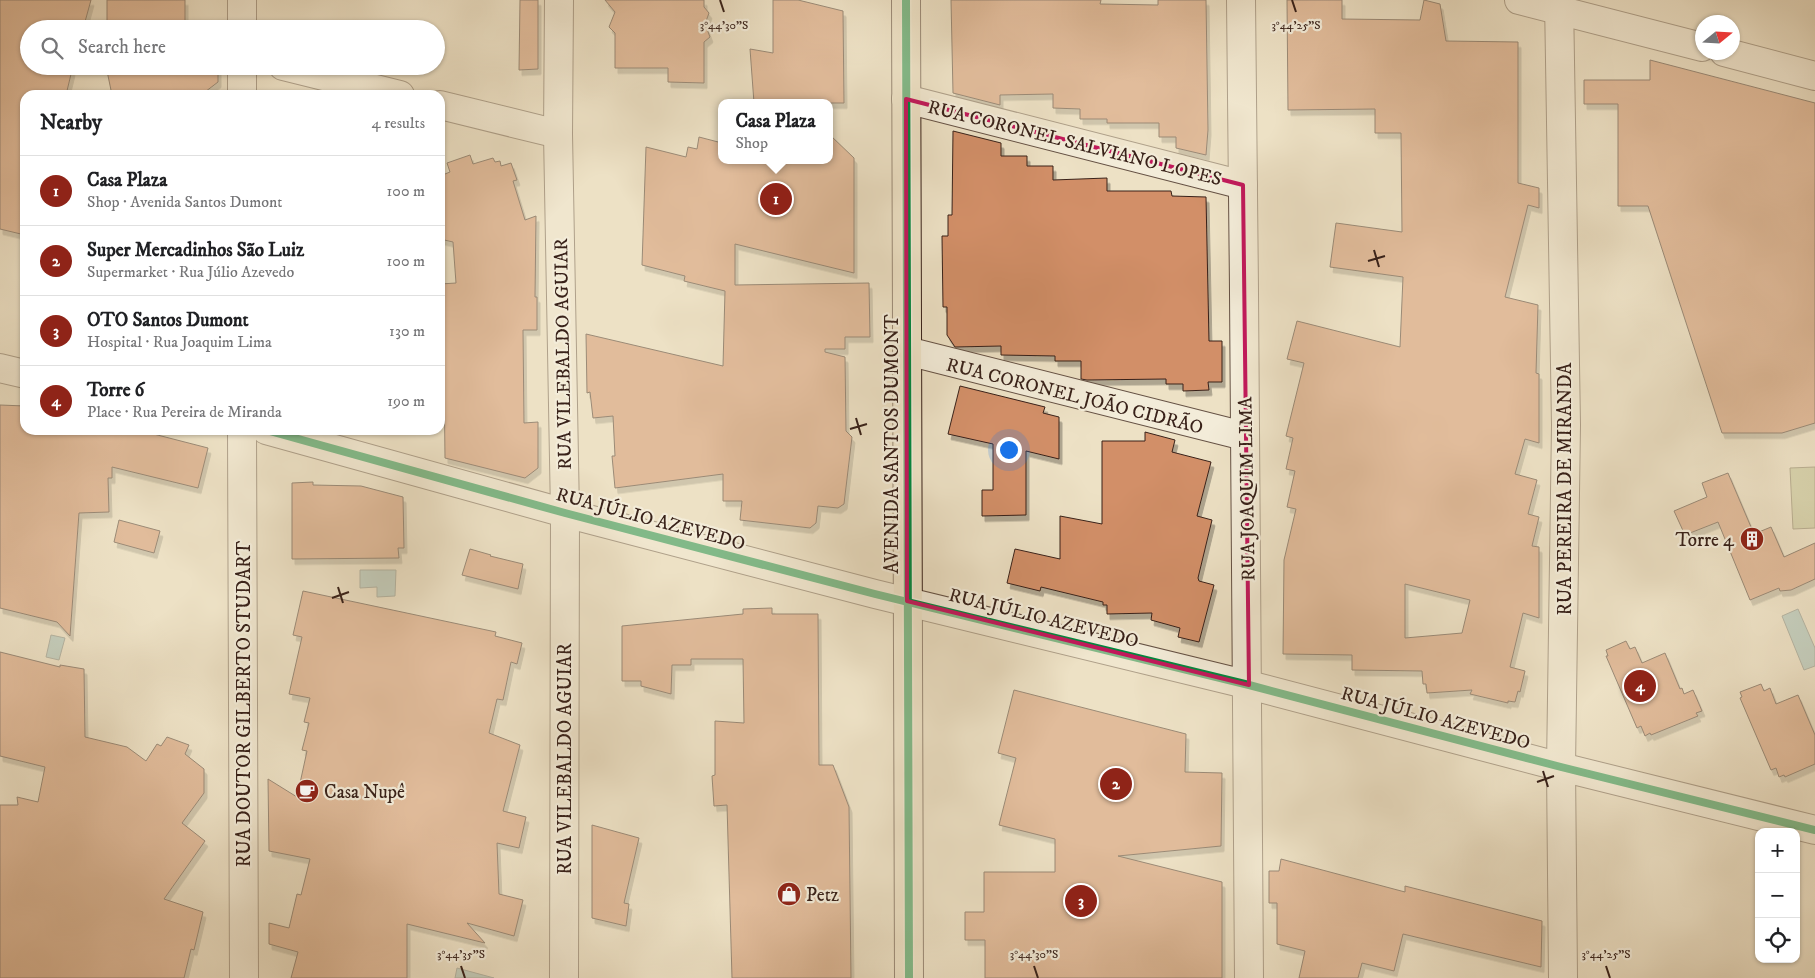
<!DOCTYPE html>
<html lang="en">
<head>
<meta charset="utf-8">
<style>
  :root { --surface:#fff; --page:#f2f2f2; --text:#202124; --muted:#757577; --line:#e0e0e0; --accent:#8f2418 }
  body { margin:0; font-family:"IM FELL DW Pica",serif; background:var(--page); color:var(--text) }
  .controls { position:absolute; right:15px; bottom:15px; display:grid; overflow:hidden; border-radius:10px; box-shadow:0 1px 4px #0004 }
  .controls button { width:45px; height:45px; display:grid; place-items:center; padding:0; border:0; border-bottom:1px solid var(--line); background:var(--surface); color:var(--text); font:25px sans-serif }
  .compass { position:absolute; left:1695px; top:15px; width:45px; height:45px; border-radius:50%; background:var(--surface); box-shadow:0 1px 4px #0004; rotate:72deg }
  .you { position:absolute; left:1008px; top:449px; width:18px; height:18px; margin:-12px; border:4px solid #fff; border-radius:50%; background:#1a73e8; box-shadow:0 0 0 8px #1a73e833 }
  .badge { display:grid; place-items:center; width:32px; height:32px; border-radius:50%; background:var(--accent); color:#fff; font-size:16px; font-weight:700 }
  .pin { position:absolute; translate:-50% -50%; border:2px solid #fff; box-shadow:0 1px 5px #0006 }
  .popup { position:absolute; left:718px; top:99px; width:115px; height:65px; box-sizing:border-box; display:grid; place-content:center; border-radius:10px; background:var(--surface); filter:drop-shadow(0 1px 4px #0005); font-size:16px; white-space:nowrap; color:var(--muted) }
  .popup b { font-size:19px; color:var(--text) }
  .popup::after { content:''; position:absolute; left:50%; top:100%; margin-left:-10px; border:10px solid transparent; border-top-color:var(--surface) }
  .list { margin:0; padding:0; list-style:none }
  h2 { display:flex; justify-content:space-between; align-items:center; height:65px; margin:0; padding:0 20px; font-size:21px }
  h2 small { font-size:16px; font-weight:400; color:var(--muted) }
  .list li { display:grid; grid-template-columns:32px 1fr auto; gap:15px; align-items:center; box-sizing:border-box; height:70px; padding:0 20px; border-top:1px solid var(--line) }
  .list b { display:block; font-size:19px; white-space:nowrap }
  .list p { margin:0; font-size:16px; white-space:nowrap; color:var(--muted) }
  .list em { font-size:16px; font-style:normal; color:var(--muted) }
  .icon { flex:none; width:28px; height:28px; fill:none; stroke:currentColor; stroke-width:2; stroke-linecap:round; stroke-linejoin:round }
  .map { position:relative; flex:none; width:1815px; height:978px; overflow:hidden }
  .search { position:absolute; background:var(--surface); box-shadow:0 1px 4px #0004; left:20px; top:20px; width:425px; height:55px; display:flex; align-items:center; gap:12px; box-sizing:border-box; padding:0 18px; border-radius:28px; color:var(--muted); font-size:19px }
  .panel { position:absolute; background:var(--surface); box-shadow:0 1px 4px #0004; left:20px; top:90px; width:425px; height:345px; border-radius:15px }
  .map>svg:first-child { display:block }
  .green { fill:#bfc190; stroke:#7c7154 }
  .water { fill:#9abcba; stroke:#737e7a }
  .building { fill:#d28f68; stroke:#382119; fill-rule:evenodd; filter:url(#shadow) }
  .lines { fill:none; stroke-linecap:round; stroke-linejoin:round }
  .minor-casing { stroke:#655144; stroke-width:30 }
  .major-casing { stroke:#382119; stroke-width:30 }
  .minor { stroke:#f3ecd9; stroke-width:28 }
  .major { stroke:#ede1c5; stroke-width:28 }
  .cycleway-casing { stroke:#f3ecd9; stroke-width:11 }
  .cycleway { stroke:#00873e; stroke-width:8 }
  .marked { fill:none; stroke:#c2185b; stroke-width:4; stroke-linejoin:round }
  .ticks { fill:none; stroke:#382119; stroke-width:2 }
  .labels { text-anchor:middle; stroke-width:4.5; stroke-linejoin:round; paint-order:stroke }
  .street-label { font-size:19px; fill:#382119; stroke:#f3ecd9 }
  .poi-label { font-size:19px; fill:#382119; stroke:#f3ecd9; text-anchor:start }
  .ticks-label { font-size:12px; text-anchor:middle; fill:#382119; stroke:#f3ecd9; stroke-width:4.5; stroke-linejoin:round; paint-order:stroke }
</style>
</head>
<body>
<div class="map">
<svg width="1815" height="978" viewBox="0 0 1815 978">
  <defs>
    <filter id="shadow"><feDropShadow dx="3" dy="5.5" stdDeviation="0" flood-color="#0004"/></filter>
  </defs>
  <rect width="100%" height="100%" fill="#ede1c5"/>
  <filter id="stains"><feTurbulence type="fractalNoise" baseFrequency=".004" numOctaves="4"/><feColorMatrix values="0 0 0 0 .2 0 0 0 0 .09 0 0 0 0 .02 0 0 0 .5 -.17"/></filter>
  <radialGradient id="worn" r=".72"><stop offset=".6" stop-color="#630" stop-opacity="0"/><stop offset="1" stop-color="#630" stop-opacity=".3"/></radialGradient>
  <path class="green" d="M1815 467V528L1793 529 1790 468Z"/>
  <g class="water">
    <path d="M360 570H396L395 596 377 597V587L360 588Z"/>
    <path d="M1798 609 1815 648V666L1804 670 1782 616Z"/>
    <path d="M51 635 65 638 59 660 46 657Z"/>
    <path d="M457 968 494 978H455Z"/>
  </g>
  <g class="building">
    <path d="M0 0H91L83 29H29V66H57L72 70 66 95H25V235L0 229Z"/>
    <rect x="107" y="0" width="78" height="29"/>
    <path d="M520 0H538V69L519 70Z"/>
    <path d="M605 0H704V7L709 13 705 24 710 37 704 42V83L668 82V68H615V33L609 27 615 12Z"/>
    <path d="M773 0H798L843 11 844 103H754L750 49 773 53Z"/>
    <path d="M951 0H1101L1100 4 1158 5V0H1206L1208 130 1206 155 1176 148V137H1159V123H1107V119H1080V109L1053 108V94L1000 95V105L953 93Z"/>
    <path d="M1287 0H1342V19L1420 20 1424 0 1440 4 1446 41 1518 42V183L1539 188V208L1528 205 1505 297 1538 305 1536 373 1539 374V443L1525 439 1515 474 1537 480 1528 514 1539 517 1532 546 1539 547V618L1523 613 1510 667 1525 671 1520 692 1518 691 1515 702 1508 701V703L1470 694 1472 690 1427 693 1426 684H1423L1422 671 1352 670V655L1283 654 1284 560 1296 509 1287 507 1295 471 1286 469 1293 438 1286 436 1304 363 1287 359 1297 321 1400 347 1403 277 1330 267 1336 223 1402 232 1401 133H1375V109L1288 110ZM1405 584 1470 600 1462 633 1405 638Z"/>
    <path d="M1650 60 1815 103V423L1782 433H1722L1648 206H1618V104H1584V80H1650Z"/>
    <path d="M106 66H218V82L201 95H112Z"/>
    <path d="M953 131 1001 143V156H1027V166H1053V180L1107 178V191H1171L1172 196 1206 197 1209 341H1222V382H1208L1209 390 1183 391V384H1166V379L1087 380 1081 379V361H1055V356L1001 355V346L955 347 947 335V307H943L942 236H948V215H952Z"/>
    <path d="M830 135 854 158V273L735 244V285L869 283 870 337H845V349H825V352L845 357 846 431 852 437 844 504 838 508 818 506 816 523 810 528 740 520 742 501H723V474L615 488 612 456H615L613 416 593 418 590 392 587 393 586 334 723 366 725 291 684 281 685 276 642 265 646 147 686 157 688 147 697 149 699 137 722 143V160H830Z"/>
    <path d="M470 155 473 164 493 158 495 162 500 161 501 166 511 163 517 180 513 181 525 220 536 216 535 297H537V330H523L524 423 538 422V468L525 478 445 458 444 373H440V284L456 283 453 242 440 239V176L450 172 447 163Z"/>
    <path d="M960 386 1045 407 1043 413 1059 417V459L1026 451V515L982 516V490H993V444L948 434Z"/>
    <path d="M0 405 25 406V430H56V433H119L120 430H138L208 448 198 488 112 467V478H108L109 512 79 513 70 636 57 622 0 608Z"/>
    <path d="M1145 432 1175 440 1172 452 1211 462 1197 516 1212 520 1198 578 1199 581 1214 585 1199 642 1178 637 1180 628 1151 620 1152 613 1107 614V605H1103V602L1041 587 1040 591 1007 583 1015 549 1060 559V516L1102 524V441H1145Z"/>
    <path d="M1728 473 1754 534 1771 527 1784 557 1815 543V579L1791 590 1780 591 1779 588 1750 600 1718 522 1685 535 1674 511 1707 497 1702 483Z"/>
    <path d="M313 482V485L361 486 403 497 404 548H398L399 558 292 559V483Z"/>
    <path d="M119 520 160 531 154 553 114 542Z"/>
    <path d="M470 549 491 555 490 556 523 564 518 589 462 575Z"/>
    <path d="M303 591 496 632 495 636 522 643 517 664 511 662 503 700 497 699 489 733 520 745 503 811 526 817 519 848 497 843 499 894 523 900 514 936 467 923 485 943 407 924V978H291L298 952 269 944V923L289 928 297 894 301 895 310 859 269 851 268 779 297 797 307 751 302 750 309 723 304 722 310 698 289 694 302 637 293 635Z"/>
    <path d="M772 608V614H818L819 765H833L849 807 851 978H732L727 805 714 806 712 776 715 775V721L744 723 743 659H691V665H672L671 694 641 686V681H622V626L743 614V609Z"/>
    <path d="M1626 641 1630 649 1635 647 1642 663 1665 653 1680 689 1682 688 1684 694 1693 690 1702 711 1696 713 1698 716 1651 735 1650 733 1645 736 1641 726 1637 728 1606 656H1608L1606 650Z"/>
    <path d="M0 652 60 667V665L84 669 85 737 127 747 146 761 157 744 161 746 167 737 189 745 185 754 204 769V793L182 823 205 841 164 899 203 912 194 950 191 949 184 978H0V805H18L17 797 38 802 45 767 0 756Z"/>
    <path d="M1761 684 1764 691 1770 688 1776 704 1798 695 1815 735V764L1785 777 1784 775 1779 777 1776 768 1771 770 1740 698 1742 697 1740 692Z"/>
    <path d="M1014 690 1186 734 1185 772 1222 773 1221 846 1118 856 1222 882V978H985V940H965V912H984V872H1055V839L999 825 1016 758 998 753Z"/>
    <path d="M592 825 639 838 624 903 629 904 626 926 592 918Z"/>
    <path d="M1281 859 1405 892V886L1542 921 1541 967 1403 934 1394 971 1362 963 1358 978H1299L1305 951 1277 944V903H1269V871H1279Z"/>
  </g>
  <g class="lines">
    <g class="minor-casing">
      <g id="minor">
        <path d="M242 0V29"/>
        <path d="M559 0 558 134 565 513 564 978"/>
        <path d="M1241 0C1244 326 1249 652 1249 978"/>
        <path d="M1519 0 1702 47"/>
        <path d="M1559 0 1566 425 1561 767 1563 978"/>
        <path d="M1724 52 1815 76"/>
        <path d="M283 66 400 95"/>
        <path d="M242 95V66"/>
        <path d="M906 99 1243 185"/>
        <path d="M440 105 558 134"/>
        <path d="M907 351 1244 436"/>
        <path d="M0 368 25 374"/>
        <path d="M242 430 244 978"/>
        <path d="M266 430 565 513 875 594 1249 685 1561 767 1815 830"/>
      </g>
    </g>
    <g class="major-casing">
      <path id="major" d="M906 0 909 978"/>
    </g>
    <use href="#minor" class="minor"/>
    <use href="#major" class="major"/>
    <g class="cycleway-casing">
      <g id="cycleway">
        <path d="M906 0 909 978"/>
        <path d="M266 430 565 513 875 594 1249 685 1561 767 1815 830"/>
      </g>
    </g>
    <use href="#cycleway" class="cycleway"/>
  </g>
  <path d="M0 0H1815V978H0ZM906 99 1243 185 1249 685 907 601Z" fill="#ede1c5" fill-opacity=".55" fill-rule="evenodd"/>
  <path class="marked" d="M906 99 1243 185 1249 685 907 601Z"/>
  <path class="ticks" d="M720 0 724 12M1292 0 1296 12M1374 250 1379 267M1368 261 1385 256M856 418 861 435M850 429 867 424M338 587 343 603M332 598 349 592M1543 771 1548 787M1537 782 1554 776M461 966 465 978M1034 966 1038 978M1606 966 1610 978"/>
  <defs>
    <g id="building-disc" transform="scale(1.25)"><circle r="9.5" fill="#8f2418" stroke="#f3ecd9"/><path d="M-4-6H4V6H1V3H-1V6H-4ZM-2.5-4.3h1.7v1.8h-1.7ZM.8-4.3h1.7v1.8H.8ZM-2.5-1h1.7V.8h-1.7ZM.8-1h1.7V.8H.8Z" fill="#fff"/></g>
    <g id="cafe-disc" transform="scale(1.25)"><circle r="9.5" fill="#8f2418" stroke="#f3ecd9"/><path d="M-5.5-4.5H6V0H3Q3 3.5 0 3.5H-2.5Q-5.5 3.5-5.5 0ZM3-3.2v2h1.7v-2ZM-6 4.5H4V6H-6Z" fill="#fff"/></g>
    <g id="shop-disc" transform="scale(1.25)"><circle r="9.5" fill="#8f2418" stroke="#f3ecd9"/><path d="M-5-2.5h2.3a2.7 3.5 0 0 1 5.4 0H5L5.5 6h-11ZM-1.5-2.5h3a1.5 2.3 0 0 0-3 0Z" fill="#fff"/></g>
  </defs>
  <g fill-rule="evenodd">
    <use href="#building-disc" x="1752" y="539"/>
    <use href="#cafe-disc" x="307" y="791"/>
    <use href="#shop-disc" x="789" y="894"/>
  </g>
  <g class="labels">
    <g class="street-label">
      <text transform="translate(1075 142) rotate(14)" y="7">RUA CORONEL SALVIANO LOPES</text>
      <text transform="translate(562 354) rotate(-91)" y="7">RUA VILEBALDO AGUIAR</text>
      <text transform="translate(1075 395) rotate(14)" y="7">RUA CORONEL JOÃO CIDRÃO</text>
      <text transform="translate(891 444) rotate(-90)" y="7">AVENIDA SANTOS DUMONT</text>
      <text transform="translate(1246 489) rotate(-91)" y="7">RUA JOAQUIM LIMA</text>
      <text transform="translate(1564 489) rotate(-90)" y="7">RUA PEREIRA DE MIRANDA</text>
      <text transform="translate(651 518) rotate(15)" y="7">RUA JÚLIO AZEVEDO</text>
      <text transform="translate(1044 617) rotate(14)" y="7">RUA JÚLIO AZEVEDO</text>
      <text transform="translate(243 704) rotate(-90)" y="7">RUA DOUTOR GILBERTO STUDART</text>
      <text transform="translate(1436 717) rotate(15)" y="7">RUA JÚLIO AZEVEDO</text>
      <text transform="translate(564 759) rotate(-90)" y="7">RUA VILEBALDO AGUIAR</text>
    </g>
    <g class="poi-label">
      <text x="1734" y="546" text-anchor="end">Torre 4</text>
      <text x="324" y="798">Casa Nupê</text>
      <text x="806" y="901">Petz</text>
    </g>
  </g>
  <g class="ticks-label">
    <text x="724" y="29">3°44'30"S</text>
    <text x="1296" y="29">3°44'25"S</text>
    <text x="461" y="958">3°44'35"S</text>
    <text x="1034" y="958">3°44'30"S</text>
    <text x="1606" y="958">3°44'25"S</text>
  </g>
  <rect width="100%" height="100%" filter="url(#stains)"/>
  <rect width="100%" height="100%" fill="url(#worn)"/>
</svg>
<div class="controls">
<button>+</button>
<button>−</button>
<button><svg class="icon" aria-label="locate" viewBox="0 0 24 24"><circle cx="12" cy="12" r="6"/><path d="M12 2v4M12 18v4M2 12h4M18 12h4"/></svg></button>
</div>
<svg class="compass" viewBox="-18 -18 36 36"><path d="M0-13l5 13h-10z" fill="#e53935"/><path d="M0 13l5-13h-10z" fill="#757577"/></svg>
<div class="you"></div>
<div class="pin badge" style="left:776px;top:199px">1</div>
<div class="popup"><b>Casa Plaza</b>Shop</div>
<div class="pin badge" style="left:1116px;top:784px">2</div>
<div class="pin badge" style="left:1081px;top:901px">3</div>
<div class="pin badge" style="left:1640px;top:686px">4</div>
<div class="search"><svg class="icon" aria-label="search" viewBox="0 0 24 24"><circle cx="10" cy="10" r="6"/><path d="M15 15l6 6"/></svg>Search here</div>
<section class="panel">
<h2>Nearby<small>4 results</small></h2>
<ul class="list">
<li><span class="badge">1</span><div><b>Casa Plaza</b><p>Shop · Avenida Santos Dumont</p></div><em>100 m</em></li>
<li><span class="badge">2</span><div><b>Super Mercadinhos São Luiz</b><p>Supermarket · Rua Júlio Azevedo</p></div><em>100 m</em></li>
<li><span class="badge">3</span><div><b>OTO Santos Dumont</b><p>Hospital · Rua Joaquim Lima</p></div><em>130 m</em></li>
<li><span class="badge">4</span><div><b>Torre 6</b><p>Place · Rua Pereira de Miranda</p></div><em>190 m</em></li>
</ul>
</section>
</div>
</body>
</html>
